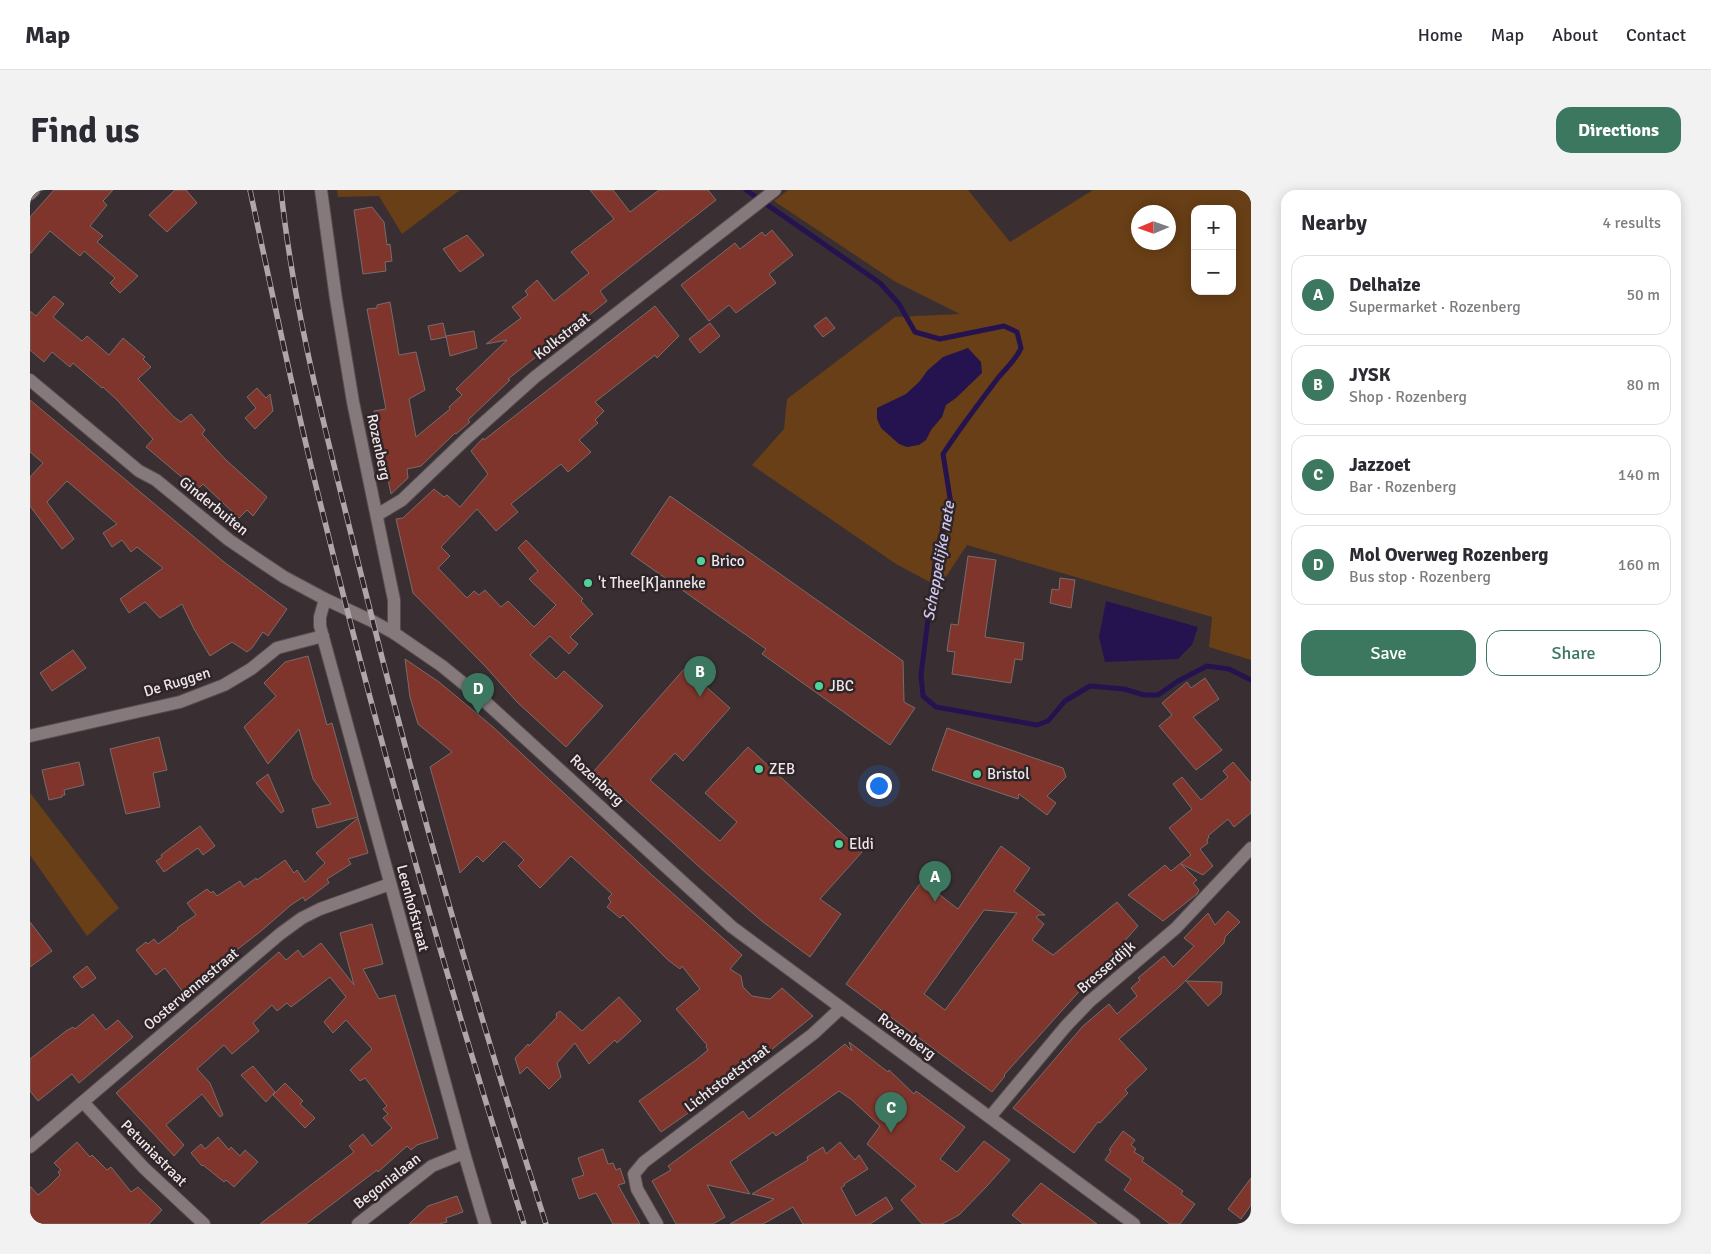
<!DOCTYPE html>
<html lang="en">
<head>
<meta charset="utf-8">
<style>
  :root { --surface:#fff; --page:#f2f2f3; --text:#2b2b33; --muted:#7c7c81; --line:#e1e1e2; --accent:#3c7760 }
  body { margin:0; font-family:Signika,sans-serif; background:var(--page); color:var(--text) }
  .controls { position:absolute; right:15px; top:15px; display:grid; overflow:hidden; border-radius:10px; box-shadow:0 2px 12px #0003 }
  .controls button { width:45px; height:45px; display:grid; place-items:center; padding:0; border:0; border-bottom:1px solid var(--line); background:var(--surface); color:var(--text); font:25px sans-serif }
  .compass { position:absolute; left:1101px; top:15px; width:45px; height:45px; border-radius:50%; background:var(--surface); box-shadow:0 2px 12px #0003; rotate:268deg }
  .you { position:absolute; left:848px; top:595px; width:18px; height:18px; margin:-12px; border:4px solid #fff; border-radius:50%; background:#1a73e8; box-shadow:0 0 0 8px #1a73e833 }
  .badge { display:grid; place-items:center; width:32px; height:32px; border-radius:50%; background:var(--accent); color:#fff; font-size:16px; font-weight:700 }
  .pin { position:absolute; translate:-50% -41px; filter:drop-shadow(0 1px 2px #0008) }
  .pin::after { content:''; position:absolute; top:26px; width:18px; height:15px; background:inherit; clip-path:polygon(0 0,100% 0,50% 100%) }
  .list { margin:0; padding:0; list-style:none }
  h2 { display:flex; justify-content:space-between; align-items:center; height:65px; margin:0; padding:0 20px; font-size:21px }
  h2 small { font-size:16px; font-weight:400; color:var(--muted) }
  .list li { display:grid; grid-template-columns:32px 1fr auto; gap:15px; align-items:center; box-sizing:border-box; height:80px; margin:0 10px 10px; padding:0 10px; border:1px solid var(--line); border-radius:15px }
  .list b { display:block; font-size:19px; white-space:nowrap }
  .list p { margin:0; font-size:16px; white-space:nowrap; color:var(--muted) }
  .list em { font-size:16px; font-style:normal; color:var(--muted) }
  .actions { display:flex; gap:10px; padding:15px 20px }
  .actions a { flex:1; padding:11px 0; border:1px solid var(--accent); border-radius:15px; text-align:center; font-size:18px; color:var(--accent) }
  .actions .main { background:var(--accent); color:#fff }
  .map { position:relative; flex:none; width:1221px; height:1034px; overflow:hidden; border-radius:15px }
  header { display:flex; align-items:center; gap:30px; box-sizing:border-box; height:70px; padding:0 25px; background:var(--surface); border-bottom:1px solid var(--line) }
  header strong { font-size:24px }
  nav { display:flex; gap:28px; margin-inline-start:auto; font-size:18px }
  .intro { display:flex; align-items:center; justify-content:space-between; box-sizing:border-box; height:120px; padding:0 30px }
  h1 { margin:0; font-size:35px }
  .button { padding:12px 22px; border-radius:15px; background:var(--accent); color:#fff; font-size:18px; font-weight:700 }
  main { display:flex; gap:30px; padding:0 30px }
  aside { flex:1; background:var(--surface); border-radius:15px; box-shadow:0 2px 12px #0003 }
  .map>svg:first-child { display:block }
  .green { fill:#683f16; fill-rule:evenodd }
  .water { fill:#251350 }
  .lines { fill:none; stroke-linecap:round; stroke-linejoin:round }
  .stream { stroke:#251350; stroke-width:5 }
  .building { fill:#7f352c; stroke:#786c6a; fill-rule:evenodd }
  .street-casing { stroke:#564d50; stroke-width:14 }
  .secondary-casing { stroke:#564d50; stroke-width:14 }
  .street { stroke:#85797c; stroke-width:12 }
  .secondary { stroke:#85797c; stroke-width:12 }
  .rail-casing { stroke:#aea6a9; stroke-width:5.5 }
  .rail { stroke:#2f2528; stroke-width:4; stroke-dasharray:11; stroke-linecap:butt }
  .poi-dot { fill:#50d398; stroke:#2f2528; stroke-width:2 }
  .labels { text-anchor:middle; stroke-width:5; stroke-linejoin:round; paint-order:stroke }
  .street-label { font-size:15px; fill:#efe8ea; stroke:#2f2528 }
  .poi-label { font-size:15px; fill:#efe8ea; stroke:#2f2528; text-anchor:start }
  .water-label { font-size:16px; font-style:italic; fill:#cdc8ef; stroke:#2f2528 }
</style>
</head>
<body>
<header>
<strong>Map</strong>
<nav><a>Home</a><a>Map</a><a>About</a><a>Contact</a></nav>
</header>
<div class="intro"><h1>Find us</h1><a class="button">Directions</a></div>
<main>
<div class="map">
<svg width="1221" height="1034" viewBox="0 0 1221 1034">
  <rect width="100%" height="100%" fill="#392f32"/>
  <g class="green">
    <path d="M307 0H430L372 44 349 6 308 7Z"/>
    <path d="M758 0H938L980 52 1063 0H1221V470L1179 457 1182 427 937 355 909 397 866 374 722 275 754 239 757 209 865 127 930 124 864 91 744 11ZM1165 19H1202V101H1165ZM1108 22H1138V52H1108Z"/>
    <path d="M0 603 89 718 57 746 0 665Z"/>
  </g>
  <g class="water">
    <path d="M938 158 951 172 952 183 926 208 916 215 912 227 901 240 896 250 889 255 877 257 869 254 851 238 847 229V218L876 204 889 192 898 180 913 167Z"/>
    <path d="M1076 411 1168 437 1162 455 1148 469 1075 472 1069 447Z"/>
  </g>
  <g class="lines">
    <path class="stream" d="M716 0 850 93 869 114 885 142 910 149 974 136 987 142 991 158C986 170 976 178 968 188 949 213 930 238 913 264L921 314 907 358 891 485 893 506 906 517 1007 535 1018 531 1035 511 1060 496 1094 499 1114 505H1128L1148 491 1177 476 1199 479 1221 490"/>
  </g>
  <g class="building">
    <path d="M24 0H83L73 11 77 15 60 36 73 46 67 52 108 86 90 103 80 93 85 88 54 61 50 66 20 41 0 64V27Z"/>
    <path d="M145 0H156L167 13 137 42 119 25Z"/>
    <path d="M560 0H583L600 22 629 0H678L686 10 570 101 577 111 478 189 480 190 438 230 440 232 426 244 425 243 391 276 377 279 378 288 361 304 344 221 356 219 337 119 347 118V115L360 112 369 165 386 162 395 200 379 209 386 247 420 219 419 217 432 205 426 199 477 150 456 154 491 128 482 117 498 105 495 101 507 90 524 111 559 83 541 62 584 29Z"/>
    <path d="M342 17 354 32 357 55 360 54 362 71 355 72 356 81 333 84 324 20Z"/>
    <path d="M742 40 763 65 739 84 746 93 706 123 699 115 679 131 651 95 705 53 710 59 732 42 735 46Z"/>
    <path d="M437 45 454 65 430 82 413 59Z"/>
    <path d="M24 106 34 114 23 127 52 151 57 146 79 165 93 148 115 167 113 169 121 177 108 189 144 227 151 232 161 224 175 240 172 244 196 270 237 307 223 326 217 320 209 328 173 294 167 300 116 257 123 249 87 210 73 197 72 198 43 173 40 177 22 162 14 172 0 160V121L6 126Z"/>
    <path d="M625 116 649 146 627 168 625 165 565 212 574 221 565 230 568 233 549 250 561 262 538 282 531 274 481 314 488 322 466 341 447 319 411 357 420 366 408 378 437 408 444 401 449 405 455 400 471 417 478 411 504 437 526 415 499 389 508 381 488 358 496 350 553 409 551 411 563 424 540 447 548 454 539 464 520 446 500 465 526 489 534 481 573 516 536 557 487 512 455 476 383 403 366 329 373 328 404 299 414 307 417 305 430 317 458 284 441 261 453 248 454 250Z"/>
    <path d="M796 127 805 138 793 147 784 136Z"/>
    <path d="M413 133 416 147 401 150 398 136Z"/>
    <path d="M680 133 690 146 670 163 659 149Z"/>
    <path d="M444 141 447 158 420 166 416 146Z"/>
    <path d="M227 198 236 208 240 204 243 221 225 239 215 228 226 218 217 207Z"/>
    <path d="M0 210 194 372 257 419 238 446 233 442 222 458 217 462 202 452 180 466 164 439 152 414 130 428 115 412 99 423 90 409 133 378 107 357 101 362 92 350 82 357 73 343 87 334 37 291 17 312 44 349 32 359 0 316V287L13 273 0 262Z"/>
    <path d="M640 306 873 471 874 512 885 518 860 555 732 464 736 459 601 364Z"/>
    <path d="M938 366 966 370 955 447 994 453 992 470 985 469 981 493 922 484 925 462 917 461 921 434 928 435Z"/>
    <path d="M1030 388 1045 390 1041 418 1020 413 1022 399 1029 400Z"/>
    <path d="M43 460 56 478 22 501 10 483Z"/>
    <path d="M278 466 297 535 302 533 328 627 287 638 282 619 301 614 283 589 269 539 238 574 214 537 246 506 234 493 255 472Z"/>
    <path d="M375 469 409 492 463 537 622 685 712 765 700 779 711 786 713 797 722 806 740 809 752 798 783 826 698 895 631 942 609 911 666 870 678 860 676 857 677 855 646 819 670 799 652 776 650 779 638 770 593 725 590 728 577 717 581 712 578 708 582 704 541 666 510 698 488 676 494 670 474 651 453 672 447 666 430 683 400 577 422 562 388 534 380 507Z"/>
    <path d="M655 478 700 518 653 571 645 563 620 590 690 651 707 632 675 603 718 557 832 662 790 709 811 724 780 767 733 732 676 683 564 581Z"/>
    <path d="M1175 488 1189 509 1163 527 1192 560 1166 580 1129 536 1142 525 1132 513 1157 492 1161 498Z"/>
    <path d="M917 538 1033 578 1036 587 1017 606 1026 613 1017 625 989 604 988 609 902 580Z"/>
    <path d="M129 547 137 580 123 583 130 617 96 624 80 559Z"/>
    <path d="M49 572 54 595 34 600 35 605H32V607L19 610 12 580Z"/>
    <path d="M1203 572 1221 593V623L1204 637 1198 629 1178 646 1179 647 1177 650 1178 653 1170 659 1183 676 1173 685 1151 674 1167 690 1163 693 1169 700 1167 704 1133 731 1098 705 1135 675 1141 681 1161 665 1139 638 1162 619 1143 594 1152 587 1171 610 1198 587 1193 581Z"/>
    <path d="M238 584 254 621 251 623 226 593Z"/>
    <path d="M328 628 338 663 318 669 321 674 297 689 299 693 275 711 273 707 261 715 231 741 153 802 135 778 126 785 106 760 116 752 118 754 124 749 128 754 148 739 147 738 166 725 157 713 177 699 181 703 183 701 187 706 210 691 214 697 226 688 227 690 255 670 264 683 267 680 275 692 295 673 286 663Z"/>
    <path d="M170 636 185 656 173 665 168 658 134 682 126 671 132 667 131 665Z"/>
    <path d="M971 656 1000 678 984 701 1015 725H1009L1006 727 1014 734 1002 750 1023 765 1087 712 1108 736 974 885 975 886 962 902 816 794 892 691 928 719ZM954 720 987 723 915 820 894 804Z"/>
    <path d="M1198 721 1210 732 1195 747 1194 753 1147 799 1089 849 1117 879 1095 900 1098 903 1070 933 1068 932 1044 963 983 918 1053 836 1079 814 1087 824 1107 806 1101 798 1110 790 1108 788 1134 766 1143 777 1164 756 1154 748 1178 723 1185 735Z"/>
    <path d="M0 732 22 761 0 777Z"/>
    <path d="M342 734 353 774 333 779 349 809 365 805 408 948 387 955 381 960 377 956 348 982 347 980 276 1034H230L324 962 319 956 333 944 342 956 362 938 353 928 358 924 353 919 357 916 335 888 330 891 320 880 342 859 316 830 303 843 294 832 316 807 300 787 261 817 257 813 247 821 242 815 223 833 229 841 202 864 194 855 167 879 180 893 193 925 190 927 172 904 136 935 154 955 144 966 86 903 249 762 256 770 268 760 273 767 291 753 324 795 310 743Z"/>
    <path d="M57 776 66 788 52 798 43 787Z"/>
    <path d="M1156 791 1192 792 1191 804 1178 816Z"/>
    <path d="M589 807 611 831 587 853 585 850 559 874 545 853 527 873 531 887 519 899 497 877 490 884 485 868 498 854 499 856 527 827 526 824 530 821 552 841Z"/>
    <path d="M63 824 76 840 88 830 103 847 49 893 42 884 8 911 0 901V869L36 841 43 837 45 839Z"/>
    <path d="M819 852 858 882 859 880 884 904 886 901 935 937 910 969 927 982 954 951 980 970 957 996 929 1025 912 1034H892L871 1010 886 996 837 954 850 936 822 910 809 901 746 946 743 942 700 972 720 1004 677 995 695 1027 683 1034H646L622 991 641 980 638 976 713 921 719 929 783 880 815 854 822 861Z"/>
    <path d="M223 876 245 902 236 912 211 885Z"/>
    <path d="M255 893 273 911 270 914 285 928 275 938 243 905Z"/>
    <path d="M1093 941 1105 950 1101 955 1106 959 1104 962 1114 968 1112 971 1153 1001 1151 1004 1165 1014 1150 1034H1140L1094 1000 1101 989 1075 970 1081 961 1079 960Z"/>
    <path d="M188 947 199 960 201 957 210 966 215 960 228 972 204 997 196 990 194 992 173 975 172 976 161 963 171 954 175 959Z"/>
    <path d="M47 952 60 967 62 965 77 980 81 977 101 1002 108 997 132 1020 119 1034H0V996L8 1005 19 996 30 985 28 982 31 980 24 973Z"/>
    <path d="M810 952 825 970 829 965 838 979 814 994 815 995 811 998 826 1026 856 1007 863 1019 840 1034H773L763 1017 733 1034H700L744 1009 722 1004 778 970 777 967 793 957 796 964Z"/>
    <path d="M573 959 578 974 583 973 586 980 590 978 595 993 588 995 610 1034H583L566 1003 549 1009 542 989 554 985 548 968Z"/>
    <path d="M1221 988V1015L1211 1029 1198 1019Z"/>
    <path d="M1011 993 1034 1010 1067 1034H993L982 1025Z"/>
    <path d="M427 1006 433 1022 416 1028 417 1032 409 1034H379L398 1016Z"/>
  </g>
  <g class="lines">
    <g class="street-casing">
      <g id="street">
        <path d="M0 4 4 0"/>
        <path d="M347 325 372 310 439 246 505 187 745 0"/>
        <path d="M295 409 290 427V436L434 963 455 1034"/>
        <path d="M0 546 150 512 194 495 221 479 247 458 293 446"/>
        <path d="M53 912 114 978 174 1034"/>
        <path d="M960 927 1036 836 1059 812 1146 738 1221 658"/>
        <path d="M0 957 250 744 272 728 290 719 360 694"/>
        <path d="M328 1034 402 976 434 963"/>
        <path d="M627 1034 607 999 604 984 614 972 783 844 811 818"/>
      </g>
    </g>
    <g class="secondary-casing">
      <g id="secondary">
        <path d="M291 0 306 109 323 212 364 410V443"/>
        <path d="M0 190 109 281 126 290 199 350 227 369 254 387 295 409 342 431 364 443 412 476 450 507 702 737 1104 1034"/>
      </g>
    </g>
    <use href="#street" class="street"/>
    <use href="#secondary" class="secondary"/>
    <g class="rail-casing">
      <g id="rail">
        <path d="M220 0C243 107 265 214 292 320 351 560 419 798 494 1034"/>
        <path d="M251 0C264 125 297 246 327 368 382 592 445 814 516 1034"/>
      </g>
    </g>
    <use href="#rail" class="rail"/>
  </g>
  <g class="poi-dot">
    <circle cx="671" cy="371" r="5"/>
    <circle cx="558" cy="393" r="5"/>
    <circle cx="789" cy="496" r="5"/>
    <circle cx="729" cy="579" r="5"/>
    <circle cx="947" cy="584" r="5"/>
    <circle cx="809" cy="654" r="5"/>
  </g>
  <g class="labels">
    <g class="street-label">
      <text transform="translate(532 146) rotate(-38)" y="5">Kolkstraat</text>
      <text transform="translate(349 257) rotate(78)" y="5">Rozenberg</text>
      <text transform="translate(184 316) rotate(39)" y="5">Ginderbuiten</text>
      <text transform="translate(147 492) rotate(-17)" y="5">De Ruggen</text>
      <text transform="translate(567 590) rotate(43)" y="5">Rozenberg</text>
      <text transform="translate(383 718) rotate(75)" y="5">Leenhofstraat</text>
      <text transform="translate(1076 777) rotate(-41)" y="5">Bresserdijk</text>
      <text transform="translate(161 799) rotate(-40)" y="5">Oostervennestraat</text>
      <text transform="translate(877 846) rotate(36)" y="5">Rozenberg</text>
      <text transform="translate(697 888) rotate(-37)" y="5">Lichtstoetstraat</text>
      <text transform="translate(124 963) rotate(45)" y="5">Petuniastraat</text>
      <text transform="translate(357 991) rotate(-38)" y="5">Begonialaan</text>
    </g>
    <g class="poi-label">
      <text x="681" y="376">Brico</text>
      <text x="568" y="398">'t Thee[K]anneke</text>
      <text x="799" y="501">JBC</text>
      <text x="739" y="584">ZEB</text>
      <text x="957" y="589">Bristol</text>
      <text x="819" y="659">Eldi</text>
    </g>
    <g class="water-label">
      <text transform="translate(908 371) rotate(-80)" y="6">Scheppelijke nete</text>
    </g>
  </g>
</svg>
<div class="controls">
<button>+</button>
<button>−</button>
</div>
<svg class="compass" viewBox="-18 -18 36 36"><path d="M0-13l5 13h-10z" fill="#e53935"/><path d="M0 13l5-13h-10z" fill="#7c7c81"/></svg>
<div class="you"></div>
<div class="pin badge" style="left:905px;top:712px">A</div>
<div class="pin badge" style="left:670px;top:507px">B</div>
<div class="pin badge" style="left:861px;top:943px">C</div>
<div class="pin badge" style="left:448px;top:524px">D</div>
</div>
<aside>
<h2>Nearby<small>4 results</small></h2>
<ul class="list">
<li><span class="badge">A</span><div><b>Delhaize</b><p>Supermarket · Rozenberg</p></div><em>50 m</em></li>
<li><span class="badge">B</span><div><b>JYSK</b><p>Shop · Rozenberg</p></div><em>80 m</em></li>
<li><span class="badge">C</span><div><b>Jazzoet</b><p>Bar · Rozenberg</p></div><em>140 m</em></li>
<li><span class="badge">D</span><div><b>Mol Overweg Rozenberg</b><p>Bus stop · Rozenberg</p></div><em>160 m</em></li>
</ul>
<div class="actions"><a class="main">Save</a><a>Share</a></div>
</aside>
</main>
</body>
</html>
